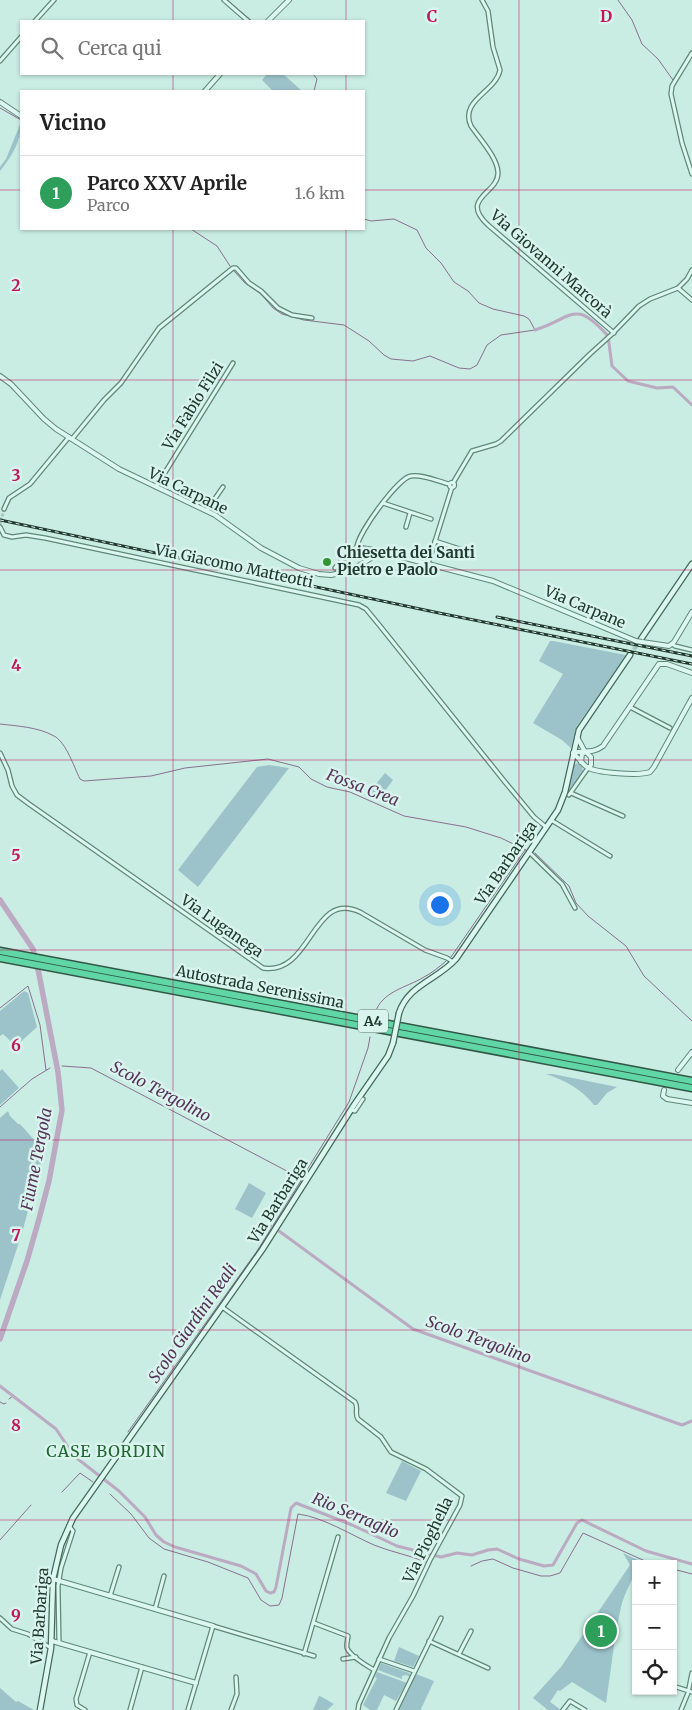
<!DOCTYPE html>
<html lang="it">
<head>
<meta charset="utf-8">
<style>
  :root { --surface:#fff; --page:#f6f6f6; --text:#222; --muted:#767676; --line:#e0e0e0; --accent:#329435 }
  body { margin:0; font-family:Merriweather,serif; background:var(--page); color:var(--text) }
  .controls { position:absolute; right:15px; bottom:15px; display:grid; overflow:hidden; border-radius:0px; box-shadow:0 1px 4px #0004 }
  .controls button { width:45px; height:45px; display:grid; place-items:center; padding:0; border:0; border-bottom:1px solid var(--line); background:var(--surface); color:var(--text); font:25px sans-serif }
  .you { position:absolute; left:439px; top:904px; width:18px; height:18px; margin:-12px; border:4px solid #fff; border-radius:50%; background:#1a73e8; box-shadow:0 0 0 8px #1a73e833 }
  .badge { display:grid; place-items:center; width:32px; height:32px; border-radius:50%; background:var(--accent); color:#fff; font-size:16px; font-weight:700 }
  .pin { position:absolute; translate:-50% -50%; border:2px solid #fff; box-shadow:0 1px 5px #0006 }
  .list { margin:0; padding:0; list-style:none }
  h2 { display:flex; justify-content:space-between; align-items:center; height:65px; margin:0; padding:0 20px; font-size:21px }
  h2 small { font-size:16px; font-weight:400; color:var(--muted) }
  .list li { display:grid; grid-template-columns:32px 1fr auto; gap:15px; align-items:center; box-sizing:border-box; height:75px; padding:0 20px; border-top:1px solid var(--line) }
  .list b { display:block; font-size:19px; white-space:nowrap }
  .list p { margin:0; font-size:16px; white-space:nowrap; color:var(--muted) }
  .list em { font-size:16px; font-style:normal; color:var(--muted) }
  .icon { flex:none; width:28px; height:28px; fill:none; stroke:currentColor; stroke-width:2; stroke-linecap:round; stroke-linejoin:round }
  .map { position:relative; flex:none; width:692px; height:1710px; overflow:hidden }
  .search { position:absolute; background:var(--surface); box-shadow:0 1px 4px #0004; left:20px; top:20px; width:345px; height:55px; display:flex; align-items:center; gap:12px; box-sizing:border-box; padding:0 18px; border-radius:0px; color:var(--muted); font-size:19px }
  .panel { position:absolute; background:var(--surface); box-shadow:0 1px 4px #0004; left:20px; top:90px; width:345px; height:140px; border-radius:0px }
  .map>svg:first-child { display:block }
  .green { fill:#9dc3ca }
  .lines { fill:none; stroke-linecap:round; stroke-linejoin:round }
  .stream { stroke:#89708f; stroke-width:1 }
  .canal { stroke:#bbaac1; stroke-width:3 }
  .river { stroke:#bbaac1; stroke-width:5.5 }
  .minor-tunnel { stroke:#a7c9bf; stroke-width:3; stroke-dasharray:3 1.5; stroke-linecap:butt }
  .secondary-tunnel { stroke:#a7c9bf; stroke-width:4.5; stroke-dasharray:4.5 2; stroke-linecap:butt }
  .minor-casing { stroke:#5f8876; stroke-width:5.5 }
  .tertiary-casing { stroke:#5f8876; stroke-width:6 }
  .secondary-casing { stroke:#426a58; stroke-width:7 }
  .motorway-casing { stroke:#325645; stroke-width:9 }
  .minor { stroke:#dcf7f0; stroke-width:3 }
  .tertiary { stroke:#dcf7f0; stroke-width:4 }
  .secondary { stroke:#dcf7f0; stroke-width:4.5 }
  .motorway { stroke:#60d6a7; stroke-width:6 }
  .rail-casing { stroke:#21392e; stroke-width:3 }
  .rail { stroke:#d8f4ed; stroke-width:1; stroke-dasharray:4; stroke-linecap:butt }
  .tertiary-bridge-casing { stroke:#5f8876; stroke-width:6; stroke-linecap:butt }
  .secondary-bridge-casing { stroke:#426a58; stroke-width:7; stroke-linecap:butt }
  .tertiary-bridge { stroke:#dcf7f0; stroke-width:4 }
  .secondary-bridge { stroke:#dcf7f0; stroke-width:4.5 }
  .grid { fill:none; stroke:#c2185b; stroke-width:1; stroke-opacity:0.55 }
  .poi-dot { fill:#329435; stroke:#d8f4ed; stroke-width:2 }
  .labels { text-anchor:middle; stroke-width:5; stroke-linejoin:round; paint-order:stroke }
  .shield { fill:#d8f4ed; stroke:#587167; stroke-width:1 }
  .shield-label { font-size:14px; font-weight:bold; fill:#21392e }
  .street-label { font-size:15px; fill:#21392e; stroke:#d8f4ed }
  .poi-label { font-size:15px; font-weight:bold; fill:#21392e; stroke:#d8f4ed; text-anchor:start }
  .water-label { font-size:16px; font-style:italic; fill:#573158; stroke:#d8f4ed }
  .neighbourhood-label { font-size:16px; letter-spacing:1px; fill:#236433; stroke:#d8f4ed }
  .grid-label { font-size:16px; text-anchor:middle; font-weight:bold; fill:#c2185b; stroke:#d8f4ed; stroke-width:5; stroke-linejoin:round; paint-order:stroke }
</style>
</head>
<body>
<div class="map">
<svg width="692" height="1710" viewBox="0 0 692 1710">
  <rect width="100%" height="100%" fill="#c9ede3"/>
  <g class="green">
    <path d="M267 74H283L302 91H273L262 80Z"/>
    <path d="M21 122C21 142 12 156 0 171V167L6 159Z"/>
    <path d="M550 641H553L626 655 577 726 571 748 562 740 533 723 563 674 539 661Z"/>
    <path d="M577 763 582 765 583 772 568 794 573 766Z"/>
    <path d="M269 765 289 768 198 887 178 870 257 767Z"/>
    <path d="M385 773 393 780 379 799 368 794Z"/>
    <path d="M24 991 28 993 37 1027 16 1046 3 1034 0 1036V1011Z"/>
    <path d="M2 1069 19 1088 0 1105V1071Z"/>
    <path d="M546 1074H553L617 1087 607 1093 597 1105H594C581 1089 565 1080 546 1074Z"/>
    <path d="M8 1111 10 1116 18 1124H20L44 1151 22 1233 0 1300V1118Z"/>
    <path d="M249 1183 266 1193 252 1218 235 1209Z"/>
    <path d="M402 1461 421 1471 406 1501 386 1493Z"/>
    <path d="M623 1553 642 1562 641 1564H636C636 1577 624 1592 621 1607 614 1638 611 1671 606 1703L572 1682 560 1691 558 1690 550 1702 561 1710H548L533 1698 561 1667 630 1565Z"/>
    <path d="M399 1647 419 1656 413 1667 394 1661Z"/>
    <path d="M381 1663 409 1673 411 1676 410 1677 406 1675 402 1676V1679L378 1670Z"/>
    <path d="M377 1672 407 1683 396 1701 384 1695 377 1710H370L363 1705 377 1678 375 1677Z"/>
    <path d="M415 1674H416L434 1681 421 1709 422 1710H397Z"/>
    <path d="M0 1688 16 1702 18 1701 34 1710H0Z"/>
    <path d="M319 1696H320L334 1704 327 1710H313Z"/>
  </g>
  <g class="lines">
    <g class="stream">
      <path d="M227 0 252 21"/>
      <path d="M618 0 632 20 642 44 658 59 673 80"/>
      <path d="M313 74 317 79 314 91"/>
      <path d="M0 108 21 120"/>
      <path d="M191 229 217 246 230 266"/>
      <path d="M233 270 245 283 261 294 273 308 282 314 304 320 344 325 369 341 384 355 391 359 413 361 430 356 459 368 470 369 477 365 487 345 501 335 535 330 529 319 524 316 493 309 479 303 468 291 454 282 441 263 426 248 417 230 394 219 371 221 364 219"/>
      <path d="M0 724C17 726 38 727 54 736 66 742 74 767 80 779L84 781 151 776 185 768 268 759 299 767 311 779 327 787 350 792 404 816 466 827 501 838 526 850"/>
      <path d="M535 853 569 886 576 903 588 916 626 946 644 976 692 1021"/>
      <path d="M451 957 525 850"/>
      <path d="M0 1008 28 986 40 1025 46 1070"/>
      <path d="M375 1013C382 991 406 988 424 977 432 973 439 967 446 961"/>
      <path d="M62 1066 91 1068 302 1179 257 1251 128 1432"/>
      <path d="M0 1107 32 1079 50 1068"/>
      <path d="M305 1173 349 1102 368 1048 370 1037"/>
      <path d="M9 1399 13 1396"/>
      <path d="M0 1402 4 1404 6 1403"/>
      <path d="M62 1492 80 1473 93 1482"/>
      <path d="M110 1494 131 1514 149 1538 164 1549 208 1562 248 1578 261 1600 270 1606 279 1605 282 1598 298 1514C323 1517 351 1535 374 1545 391 1552 409 1555 426 1562"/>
      <path d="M0 1540 31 1505"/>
      <path d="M471 1566 482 1561 493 1559 513 1568 541 1576H550L560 1573 583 1533 645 1561 656 1564"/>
      <path d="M673 1569 692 1574"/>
    </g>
    <g class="canal">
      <path d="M535 330C573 318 574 298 608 336L612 366 628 381 657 388 673 387 692 405"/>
      <path d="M271 1226 273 1227"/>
      <path d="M279 1231 413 1329 682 1425 692 1421"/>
      <path d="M0 1386 56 1429 74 1456 119 1491 145 1517 156 1535 164 1542 175 1547 241 1566 256 1574 266 1591 270 1593 274 1592 276 1587 291 1508 296 1503 352 1525 397 1546 441 1557 457 1553 472 1555 488 1550 497 1549 519 1559 544 1566 553 1565 577 1523 582 1520 646 1551 692 1564"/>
    </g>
    <path class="river" d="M0 900 33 949 39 974 58 1072 62 1110 49 1181 39 1219 27 1261 0 1339"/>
    <path class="minor-tunnel" d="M0 525 4 509"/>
    <path class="secondary-tunnel" d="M630 655 641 639"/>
    <g class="minor-casing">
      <g id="minor">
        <path d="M224 0 248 21"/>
        <path d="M482 0 488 11 493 47 500 70C496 92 459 100 471 126 479 138 498 158 498 173 498 194 459 198 488 225L614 333"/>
        <path d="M35 21 54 0"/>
        <path d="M692 53 672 86 671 94 682 143 692 174"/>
        <path d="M0 61 21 37"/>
        <path d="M678 288 692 300"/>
        <path d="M72 439 104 400 121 383 159 328 233 268H236L249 283 261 291 278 308 292 315 312 318"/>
        <circle cx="452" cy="485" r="2.5"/>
        <path d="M453 483 472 451 496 444 501 441 590 354 611 335 639 306 650 299 678 288 687 279 692 270"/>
        <path d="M156 487 233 363"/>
        <path d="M383 503 431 519"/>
        <path d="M4 509 9 498 30 484 69 437"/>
        <path d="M207 510 223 487"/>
        <path d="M0 527 4 535 12 537 26 535 45 538 359 605 366 609 380 626 505 782 534 817 546 827"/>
        <path d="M406 527 410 513"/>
        <path d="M435 541 466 551"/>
        <path d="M357 547C358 533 398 478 411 476 422 474 437 481 449 484"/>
        <path d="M428 564 452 487"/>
        <path d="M335 568 347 554 357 547 375 550 382 554"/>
        <path d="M672 644 675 646 692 650"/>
        <path d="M630 707 670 728"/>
        <path d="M0 753 8 770 12 786 17 795 29 804 263 968C312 976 312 889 360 912L425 950 447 958 453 962"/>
        <path d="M571 793 623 816"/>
        <path d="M569 795 588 768"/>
        <path d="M551 820 610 856"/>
        <path d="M529 852 562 884 575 908"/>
        <path d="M351 1110 355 1111 363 1099"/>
        <path d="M222 1307 355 1402C359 1408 354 1413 358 1419L381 1437 391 1452 426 1469 462 1496 460 1505 430 1560 413 1596 389 1638 359 1704 358 1710"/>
        <path d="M110 1596 119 1567"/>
        <path d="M155 1609 164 1576"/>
        <path d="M0 1618 12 1629 28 1634 51 1648"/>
        <path d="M314 1623 348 1636C348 1639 346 1645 347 1648 351 1657 366 1665 374 1670"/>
        <path d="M429 1641 488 1668"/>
        <path d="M59 1642 58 1586 61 1568 73 1531 69 1526"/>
        <path d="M304 1654 338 1537"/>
        <path d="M459 1654 471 1631"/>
        <path d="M343 1659 356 1657"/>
        <path d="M379 1659 414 1671"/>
        <path d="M673 1686 692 1692"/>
        <path d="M85 1710 77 1705 76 1699 90 1652"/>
        <path d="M130 1710 142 1667"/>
        <path d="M188 1710 213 1626 314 1656"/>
        <path d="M231 1710 237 1694 236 1677"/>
        <path d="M396 1710 441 1618"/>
        <path d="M563 1710 570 1701 585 1710"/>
        <path d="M681 1710 688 1693 692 1673"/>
      </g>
    </g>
    <g class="tertiary-casing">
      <g id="tertiary">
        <path d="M268 21 289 0"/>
        <path d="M205 91 220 74"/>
        <path d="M0 102 21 116"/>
        <path d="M0 376 11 384 44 419 56 429 119 469 215 515 261 548 299 568 319 574 331 575 350 571 376 555H394L493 581 636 641"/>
        <path d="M642 642 669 646 674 642 692 612"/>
        <path d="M577 737 584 750"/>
        <path d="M573 753C578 757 582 764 587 767 596 773 639 776 650 772L654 767 692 698"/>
        <path d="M573 753C585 750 592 754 603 746L659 664H667L692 673"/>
        <path d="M581 762 582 754 586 752 591 757V765L588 768"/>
        <path d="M678 1070 692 1052"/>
        <path d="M664 1090 663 1096 667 1099 692 1103"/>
        <path d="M53 1579 213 1626"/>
        <path d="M52 1641 196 1683"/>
      </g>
    </g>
    <g class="secondary-casing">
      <g id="secondary">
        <path d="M641 639 692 564"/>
        <path d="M399 1013C408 985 437 980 456 959L558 810 565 792 579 730 630 655"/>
        <path d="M40 1710 51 1648 53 1579 61 1545 73 1518 262 1250 354 1105 388 1056 393 1043"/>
      </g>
    </g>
    <g class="motorway-casing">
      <g id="motorway">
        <path d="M0 951 692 1081"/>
        <path d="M0 958 692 1088"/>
      </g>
    </g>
    <use href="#minor" class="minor"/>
    <use href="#tertiary" class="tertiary"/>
    <use href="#secondary" class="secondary"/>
    <use href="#motorway" class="motorway"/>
    <g class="rail-casing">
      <g id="rail">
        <path d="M0 520 439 613 692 664"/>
        <path d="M497 617 692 656"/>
      </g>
    </g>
    <use href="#rail" class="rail"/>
    <g class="tertiary-bridge-casing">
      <path id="tertiary-bridge" d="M636 641 642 642"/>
    </g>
    <g class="secondary-bridge-casing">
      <path id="secondary-bridge" d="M393 1043 399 1013"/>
    </g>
    <use href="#tertiary-bridge" class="tertiary-bridge"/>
    <use href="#secondary-bridge" class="secondary-bridge"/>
  </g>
  <path class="grid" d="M173 0V21M346 0V21M519 0V1710M173 74V91M346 74V91M0 190H21M364 190H692M173 229V1710M346 229V1710M0 380H692M0 570H692M0 760H692M0 950H692M0 1140H692M0 1330H692M0 1520H692"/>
  <circle class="poi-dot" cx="327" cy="562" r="5"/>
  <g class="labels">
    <rect class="shield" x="358" y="1009.5" width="30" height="23" rx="4"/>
    <g class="shield-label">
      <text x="373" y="1026">A4</text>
    </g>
    <g class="street-label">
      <text transform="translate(551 264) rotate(41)" y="5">Via Giovanni Marcorà</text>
      <text transform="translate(193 406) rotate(-58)" y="5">Via Fabio Filzi</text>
      <text transform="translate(188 491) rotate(26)" y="5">Via Carpane</text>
      <text transform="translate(234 566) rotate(12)" y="5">Via Giacomo Matteotti</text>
      <text transform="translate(585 607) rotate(23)" y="5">Via Carpane</text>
      <text transform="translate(506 863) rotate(-56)" y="5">Via Barbariga</text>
      <text transform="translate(222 926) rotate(35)" y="5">Via Luganega</text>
      <text transform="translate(260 987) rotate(11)" y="5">Autostrada Serenissima</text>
      <text transform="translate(278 1201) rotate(-58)" y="5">Via Barbariga</text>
      <text transform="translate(428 1540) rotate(-64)" y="5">Via Pioghella</text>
      <text transform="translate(40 1616) rotate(-86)" y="5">Via Barbariga</text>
    </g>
    <g class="poi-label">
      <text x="337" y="558">Chiesetta dei Santi<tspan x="337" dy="17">Pietro e Paolo</tspan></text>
    </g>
    <g class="water-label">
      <text transform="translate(363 787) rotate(21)" y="6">Fossa Crea</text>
      <text transform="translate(161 1091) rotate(28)" y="6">Scolo Tergolino</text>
      <text transform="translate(36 1159) rotate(-79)" y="6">Fiume Tergola</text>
      <text transform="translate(192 1323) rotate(-55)" y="6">Scolo Giardini Reali</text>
      <text transform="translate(479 1339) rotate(20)" y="6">Scolo Tergolino</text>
      <text transform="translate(356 1515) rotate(23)" y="6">Rio Serraglio</text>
    </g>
    <g class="neighbourhood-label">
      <text x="106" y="1457">CASE BORDIN</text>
    </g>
  </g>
  <g class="grid-label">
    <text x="432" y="22">C</text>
    <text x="606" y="22">D</text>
    <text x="16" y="291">2</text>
    <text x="16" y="481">3</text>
    <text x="16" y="671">4</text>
    <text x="16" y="861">5</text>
    <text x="16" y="1051">6</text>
    <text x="16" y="1241">7</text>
    <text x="16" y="1431">8</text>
    <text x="16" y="1621">9</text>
  </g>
</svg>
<div class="controls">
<button>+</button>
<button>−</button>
<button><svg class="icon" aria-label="locate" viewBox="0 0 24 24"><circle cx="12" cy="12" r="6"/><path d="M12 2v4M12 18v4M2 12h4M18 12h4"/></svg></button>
</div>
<div class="you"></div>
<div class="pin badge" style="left:601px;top:1631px;background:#2e9e5b">1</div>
<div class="search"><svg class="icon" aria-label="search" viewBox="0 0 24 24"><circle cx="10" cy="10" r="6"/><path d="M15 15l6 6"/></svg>Cerca qui</div>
<section class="panel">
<h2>Vicino<small></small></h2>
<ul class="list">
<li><span class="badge" style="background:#2e9e5b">1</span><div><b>Parco XXV Aprile</b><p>Parco</p></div><em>1.6 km</em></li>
</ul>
</section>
</div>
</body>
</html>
